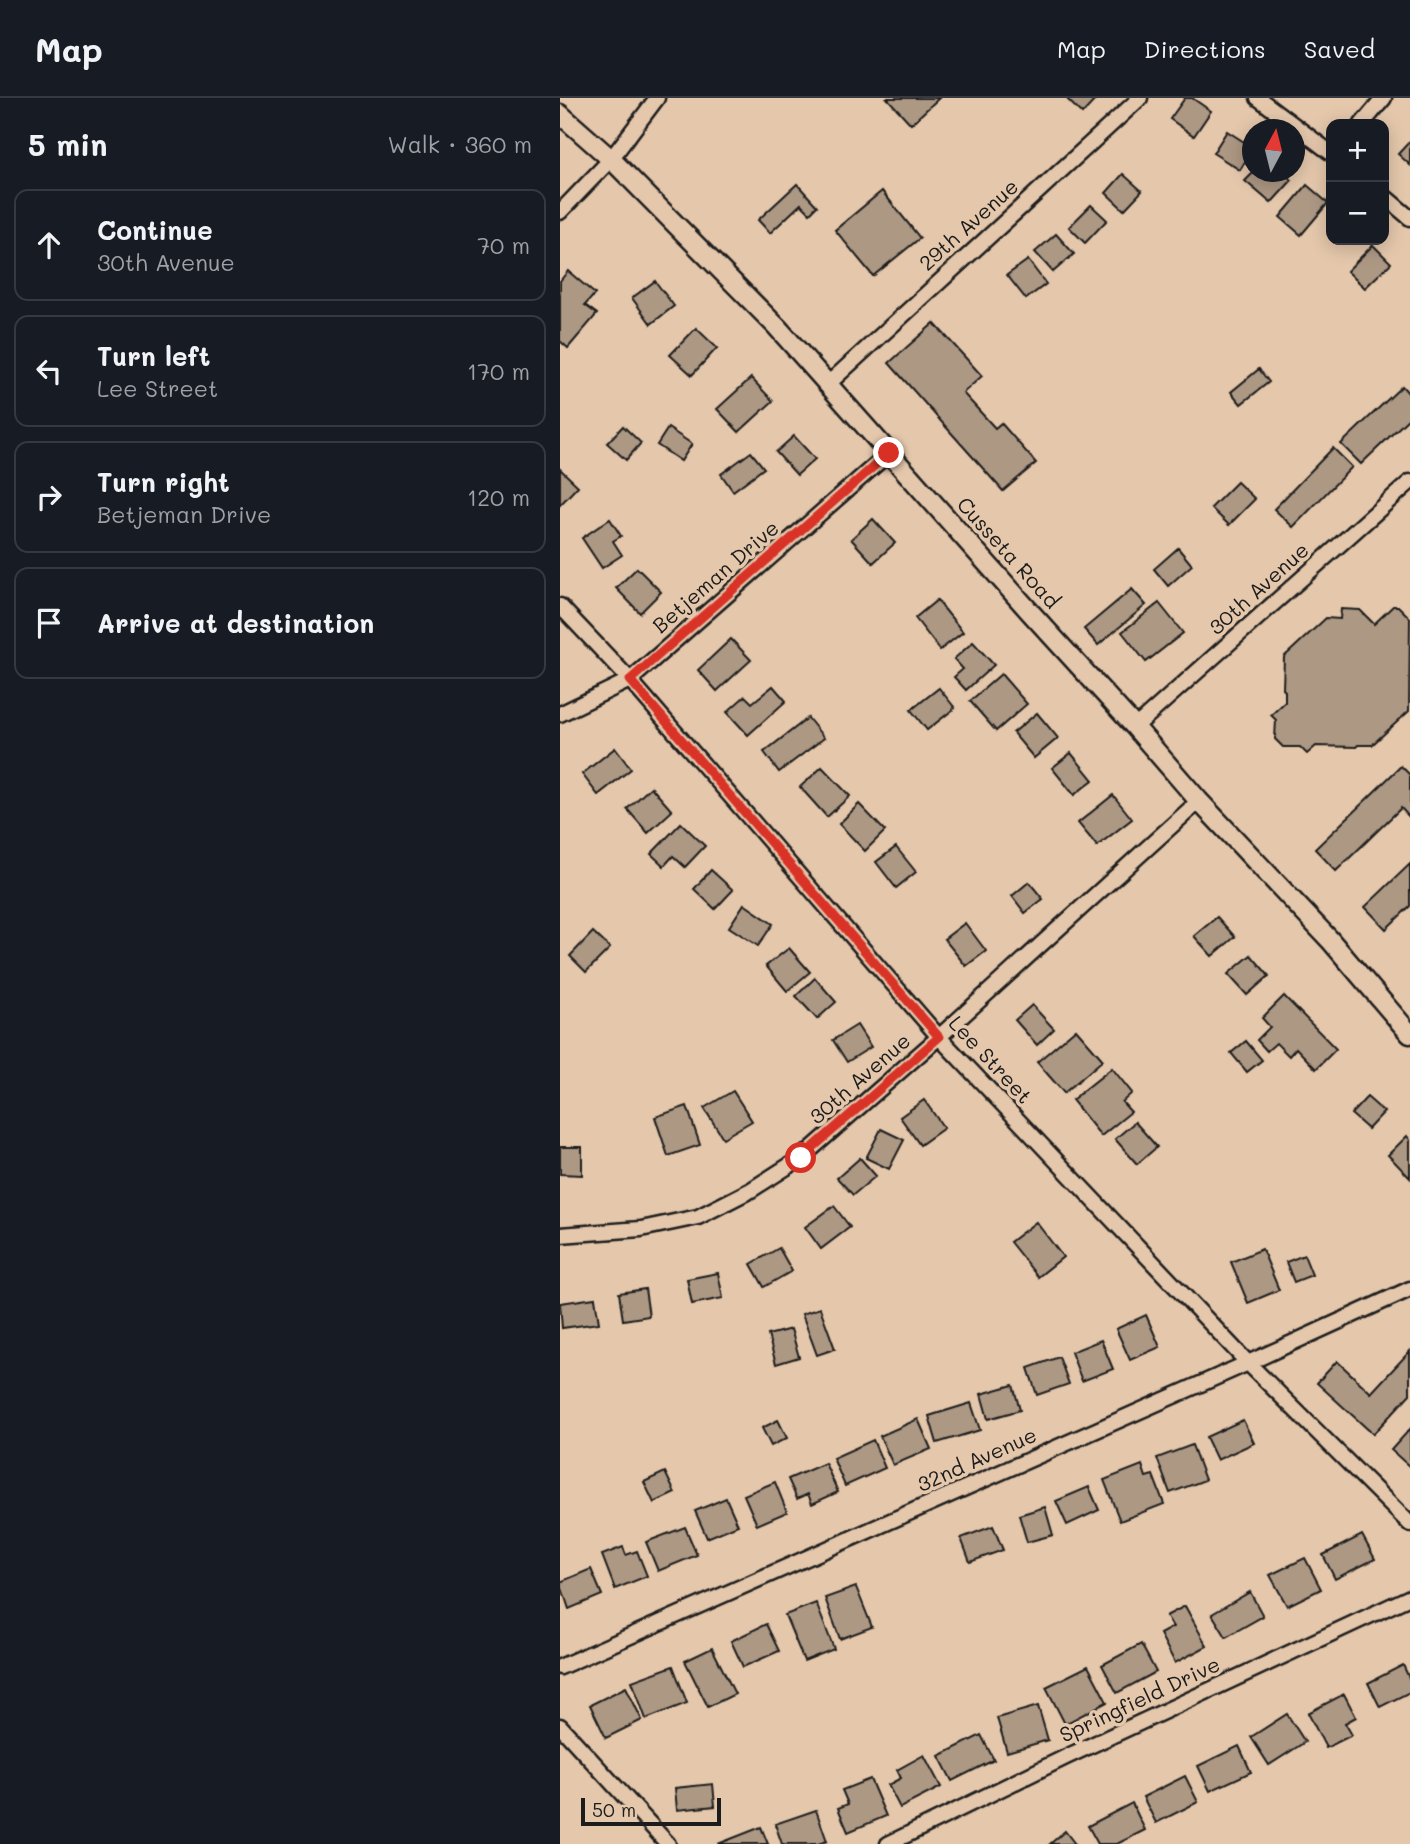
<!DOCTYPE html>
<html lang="en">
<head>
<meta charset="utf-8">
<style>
  :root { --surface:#171b24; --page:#20242c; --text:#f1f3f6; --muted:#9ea1a6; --line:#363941 }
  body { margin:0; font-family:Mali,sans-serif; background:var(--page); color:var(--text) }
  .controls { position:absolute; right:21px; top:21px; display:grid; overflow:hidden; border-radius:14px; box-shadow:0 4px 18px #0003 }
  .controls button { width:63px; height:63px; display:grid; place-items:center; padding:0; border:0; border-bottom:2px solid var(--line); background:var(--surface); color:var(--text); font:35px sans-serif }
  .compass { position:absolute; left:682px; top:21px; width:63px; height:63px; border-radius:50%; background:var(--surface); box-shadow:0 4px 18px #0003; rotate:7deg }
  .scale { position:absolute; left:21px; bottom:18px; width:140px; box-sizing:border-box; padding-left:7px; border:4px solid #1c1c1c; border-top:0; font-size:19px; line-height:24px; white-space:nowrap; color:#1c1c1c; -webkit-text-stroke:5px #e5c8ac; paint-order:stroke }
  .stop { position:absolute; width:21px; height:21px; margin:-16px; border:5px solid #d93025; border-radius:50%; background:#fff }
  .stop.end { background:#d93025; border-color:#fff; box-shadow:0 2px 7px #0008 }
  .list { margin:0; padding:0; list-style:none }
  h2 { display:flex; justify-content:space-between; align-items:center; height:91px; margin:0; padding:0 28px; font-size:30px }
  h2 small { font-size:23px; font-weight:400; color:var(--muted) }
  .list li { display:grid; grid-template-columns:46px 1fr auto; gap:21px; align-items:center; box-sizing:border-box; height:112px; margin:0 14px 14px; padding:0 14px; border:2px solid var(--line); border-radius:14px }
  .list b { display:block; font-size:26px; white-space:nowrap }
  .list p { margin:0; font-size:23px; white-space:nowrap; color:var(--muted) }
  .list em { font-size:23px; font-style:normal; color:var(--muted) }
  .icon { flex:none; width:38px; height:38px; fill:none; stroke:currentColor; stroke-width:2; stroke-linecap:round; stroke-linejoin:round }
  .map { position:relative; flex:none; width:850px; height:1746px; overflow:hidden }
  header { display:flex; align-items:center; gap:42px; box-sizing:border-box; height:98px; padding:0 35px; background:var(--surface); border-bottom:2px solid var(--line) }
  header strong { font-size:33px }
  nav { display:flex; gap:38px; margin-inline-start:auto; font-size:24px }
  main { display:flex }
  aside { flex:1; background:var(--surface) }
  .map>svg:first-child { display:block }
  .building { fill:#ad9884; stroke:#1c1c1c; stroke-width:2 }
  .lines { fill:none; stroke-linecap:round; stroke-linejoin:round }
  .minor-casing { stroke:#1c1c1c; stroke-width:19 }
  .tertiary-casing { stroke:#1c1c1c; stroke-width:23 }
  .minor { stroke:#e5c8ac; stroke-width:14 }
  .tertiary { stroke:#e5c8ac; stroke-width:18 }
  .route { stroke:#d93025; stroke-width:9 }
  .labels { text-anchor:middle; stroke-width:7; stroke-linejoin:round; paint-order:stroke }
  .street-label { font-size:21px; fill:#1c1c1c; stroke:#e5c8ac }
</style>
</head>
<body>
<header>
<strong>Map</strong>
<nav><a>Map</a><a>Directions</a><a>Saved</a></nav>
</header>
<main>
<aside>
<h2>5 min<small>Walk · 360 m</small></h2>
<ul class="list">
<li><svg class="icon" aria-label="ahead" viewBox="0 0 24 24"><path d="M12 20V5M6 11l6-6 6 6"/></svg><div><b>Continue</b><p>30th Avenue</p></div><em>70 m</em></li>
<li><svg class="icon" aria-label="left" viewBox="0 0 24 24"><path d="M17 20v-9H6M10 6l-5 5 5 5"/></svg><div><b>Turn left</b><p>Lee Street</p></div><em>170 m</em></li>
<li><svg class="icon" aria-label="right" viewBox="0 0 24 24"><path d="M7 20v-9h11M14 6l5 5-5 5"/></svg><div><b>Turn right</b><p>Betjeman Drive</p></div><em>120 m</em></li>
<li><svg class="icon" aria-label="arrive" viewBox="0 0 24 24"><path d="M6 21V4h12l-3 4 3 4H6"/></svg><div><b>Arrive at destination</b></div></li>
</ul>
</aside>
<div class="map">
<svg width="850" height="1746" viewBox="0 0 850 1746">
  <rect width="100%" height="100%" fill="#e5c8ac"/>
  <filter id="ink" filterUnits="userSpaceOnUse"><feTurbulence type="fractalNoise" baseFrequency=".0143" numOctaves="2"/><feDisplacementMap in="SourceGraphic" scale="14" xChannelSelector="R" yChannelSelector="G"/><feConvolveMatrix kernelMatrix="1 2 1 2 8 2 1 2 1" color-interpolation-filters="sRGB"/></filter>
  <g filter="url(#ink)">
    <g class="building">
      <path d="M327 0H379L351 26Z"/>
      <path d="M506 0H537L522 16Z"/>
      <path d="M625 0H632L651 13 634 38 610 21Z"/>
      <path d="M667 33 692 49V52L680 72 653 55Z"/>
      <path d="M850 43V67L838 56Z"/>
      <path d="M694 74H722L732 82 711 105 685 83Z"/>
      <path d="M563 76 582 93 564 112 546 95Z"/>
      <path d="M237 86 257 108 250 115 241 106 210 135 198 122Z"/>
      <path d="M747 87 768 105 741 137 720 119Z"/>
      <path d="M322 93 360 140 313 178 275 132Z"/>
      <path d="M531 107 547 122 525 145 509 129Z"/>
      <path d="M496 136 514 156 493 174 475 154Z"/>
      <path d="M813 147 831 165 805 190 787 173Z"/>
      <path d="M468 162 486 186 466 201 447 177Z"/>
      <path d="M8 173 35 196 25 207 37 216 8 250 0 243V183Z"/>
      <path d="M95 183 114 208 91 226 72 200Z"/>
      <path d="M374 225 422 278 403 295 435 330 441 325 476 365 443 393 329 265Z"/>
      <path d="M136 230 157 250 132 277 110 257Z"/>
      <path d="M699 271 709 284 681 306 671 294Z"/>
      <path d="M191 280 213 303 179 334 157 311Z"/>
      <path d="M842 288 850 297V319L801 366 781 346Z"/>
      <path d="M63 328 81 345 66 362 47 345Z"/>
      <path d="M108 330 132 346 121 363 97 347Z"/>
      <path d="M234 338 255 361 237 377 216 354Z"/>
      <path d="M773 350 792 369 733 429 714 411Z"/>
      <path d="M191 354 204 370 173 393 161 376Z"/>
      <path d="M0 371 18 388 0 407Z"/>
      <path d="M677 384 695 401 669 427 651 410Z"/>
      <path d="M50 421 61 438 53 443 62 457 42 470 22 440Z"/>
      <path d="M313 421 335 445 313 465 291 441Z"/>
      <path d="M618 450 632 467 608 488 594 471Z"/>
      <path d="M77 470 101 494 80 515 56 490Z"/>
      <path d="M572 491 586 507 538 547 524 531Z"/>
      <path d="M377 502 403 534 380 552 355 520Z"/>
      <path d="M599 505 623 535 586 564 562 534Z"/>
      <path d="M833 508H838L850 520 849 613 812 647H798L796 649 756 648 747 656 740 649H723L715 641 716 622 711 617 725 604V593L723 591 724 559 766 520 780 521 781 511 800 512 814 526Z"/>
      <path d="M171 541 191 562 157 593 138 572Z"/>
      <path d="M413 544 434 567 406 592 394 579 403 571 394 561Z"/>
      <path d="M441 576 467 606 436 633 410 603Z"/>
      <path d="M213 588 226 603 188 637 167 614 185 598 192 605Z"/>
      <path d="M379 590 395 610 367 632 351 612Z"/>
      <path d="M477 615 498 640 474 660 453 635Z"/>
      <path d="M248 620 264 640 219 674 204 654Z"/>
      <path d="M55 650 71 671 38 697 22 676Z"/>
      <path d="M511 655 533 682 514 697 492 670Z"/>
      <path d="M841 668 850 677V720L841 710 776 773 755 751Z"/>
      <path d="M262 669 290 698 267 719 240 689Z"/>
      <path d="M91 689 112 713 88 735 67 711Z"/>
      <path d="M553 697 572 721 537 748 518 725Z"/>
      <path d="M299 706 325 733 305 753 279 726Z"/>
      <path d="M121 725 145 748 125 769 113 758 104 768 91 756Z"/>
      <path d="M336 749 356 774 336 790 316 764Z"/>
      <path d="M850 766V808L826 831 805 809Z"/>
      <path d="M151 772 173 792 155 811 134 791Z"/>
      <path d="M469 784 483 801 465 815 452 798Z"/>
      <path d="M184 806 213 826 198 848 169 829Z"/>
      <path d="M657 819 675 839 652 858 634 838Z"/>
      <path d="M405 825 426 853 406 868 384 841Z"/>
      <path d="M33 834 50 850 26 874 10 858Z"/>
      <path d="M229 850 250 874 227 893 206 868Z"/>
      <path d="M691 857 709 878 687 897 668 876Z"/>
      <path d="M255 880 276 904 257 921 236 898Z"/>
      <path d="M724 898 776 951 756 971 736 950 729 958 716 945 707 953 697 942 710 929 702 920Z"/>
      <path d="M472 907 494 931 477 947 455 922Z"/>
      <path d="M297 927 311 949 287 964 273 942Z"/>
      <path d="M516 931 543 962 504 995 477 964Z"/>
      <path d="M686 943 702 962 687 974 671 955Z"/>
      <path d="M552 970 572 995 562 1004 571 1014 541 1038 512 1002Z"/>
      <path d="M173 993 192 1023 163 1040 144 1010Z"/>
      <path d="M807 999 824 1014 808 1031 791 1016Z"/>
      <path d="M364 1002 384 1030 360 1047 340 1019Z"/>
      <path d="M127 1008 140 1047 108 1058 95 1019Z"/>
      <path d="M575 1024 597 1049 577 1066 555 1041Z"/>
      <path d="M321 1031 344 1042 329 1071 306 1060Z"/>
      <path d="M847 1038 850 1042V1080L828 1057Z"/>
      <path d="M0 1049H22V1077L0 1076Z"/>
      <path d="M300 1060 316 1078 293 1097 277 1080Z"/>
      <path d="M274 1108 290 1129 261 1151 245 1129Z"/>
      <path d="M476 1124 503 1159 478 1179 450 1144Z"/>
      <path d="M219 1150 232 1173 204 1189 191 1166Z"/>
      <path d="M702 1151 719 1192 688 1205 671 1164Z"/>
      <path d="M744 1157 752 1177 734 1184 726 1164Z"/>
      <path d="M158 1175 163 1200 132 1206 127 1181Z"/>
      <path d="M85 1191 89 1218 63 1222 59 1195Z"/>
      <path d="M35 1200 39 1225 2 1230 0 1205Z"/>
      <path d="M260 1210 275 1251 257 1257 242 1216Z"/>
      <path d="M586 1217 600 1249 570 1262 556 1231Z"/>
      <path d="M231 1231 239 1259 216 1266 208 1237Z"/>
      <path d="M541 1242 553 1271 522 1283 511 1254Z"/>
      <path d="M850 1253V1296L813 1336 757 1285 777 1263 811 1295Z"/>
      <path d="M499 1259 509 1286 477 1297 468 1270Z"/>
      <path d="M453 1287 460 1312 428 1321 421 1296Z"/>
      <path d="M411 1305 420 1332 377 1345 369 1318Z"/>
      <path d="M358 1321 371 1351 333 1367 320 1338Z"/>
      <path d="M218 1322 227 1340 211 1348 202 1330Z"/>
      <path d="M683 1322 694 1345 657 1362 646 1339Z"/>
      <path d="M850 1331V1369L831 1352Z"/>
      <path d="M313 1342 325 1370 285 1388 273 1360Z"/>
      <path d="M632 1347 645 1382 610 1395 597 1360Z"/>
      <path d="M265 1365 278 1394 252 1406 248 1396 237 1401 228 1381Z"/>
      <path d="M582 1367 586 1379 593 1377 604 1406 560 1423 544 1382Z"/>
      <path d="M105 1374 115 1395 94 1405 84 1384Z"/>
      <path d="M215 1384 227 1414 197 1427 184 1397Z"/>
      <path d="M529 1389 539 1412 507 1427 496 1403Z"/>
      <path d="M166 1400 178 1427 147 1440 135 1413Z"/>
      <path d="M485 1409 493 1437 467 1444 459 1417Z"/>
      <path d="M433 1428 443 1452 410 1464 401 1440Z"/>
      <path d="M125 1429 137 1457 98 1473 86 1444Z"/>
      <path d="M802 1437 815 1461 775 1481 763 1457Z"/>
      <path d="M63 1449 66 1457 77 1453 87 1478 55 1491 42 1457Z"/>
      <path d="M745 1460 761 1491 727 1508 710 1477Z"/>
      <path d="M31 1471 42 1497 9 1511 0 1484Z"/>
      <path d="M296 1489 312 1529 280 1541 265 1500Z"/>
      <path d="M690 1494 703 1518 666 1539 652 1516Z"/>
      <path d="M256 1505 274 1551 244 1563 225 1517Z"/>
      <path d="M625 1508 647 1548 615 1565 600 1536 613 1529 606 1518Z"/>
      <path d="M206 1526 219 1553 183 1569 171 1543Z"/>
      <path d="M581 1546 596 1574 557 1595 542 1567Z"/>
      <path d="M152 1550 175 1596 148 1609 125 1563Z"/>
      <path d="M843 1567 850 1582V1594L820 1609 808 1585Z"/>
      <path d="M113 1568 127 1605 86 1621 72 1583Z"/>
      <path d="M528 1568 547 1604 505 1626 486 1589Z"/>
      <path d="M66 1589 82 1622 46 1640 30 1607Z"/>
      <path d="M784 1596 796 1619 785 1625 792 1637 766 1650 748 1615Z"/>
      <path d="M478 1608 488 1642 447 1654 437 1620Z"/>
      <path d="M727 1616 745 1644 709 1667 691 1639Z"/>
      <path d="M421 1637 434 1662 392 1683 379 1658Z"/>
      <path d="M679 1648 691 1674 650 1693 638 1668Z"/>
      <path d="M364 1657 381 1689 340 1710 328 1687 341 1680 337 1672Z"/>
      <path d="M625 1678 638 1704 596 1725 583 1699Z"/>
      <path d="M310 1681 326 1718 288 1734 278 1710 288 1706 282 1692Z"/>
      <path d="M153 1686 155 1708 117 1712 115 1690Z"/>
      <path d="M572 1705 585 1732 557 1746H538L528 1728Z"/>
      <path d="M256 1712 267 1743 258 1746H222L215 1726Z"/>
      <path d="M201 1729 208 1746H158Z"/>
      <path d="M505 1733 515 1746H490Z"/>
    </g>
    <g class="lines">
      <g class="minor-casing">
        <g id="minor">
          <path d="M698 0 771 55"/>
          <path d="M802 26 824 0"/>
          <path d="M824 98 850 120"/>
          <path d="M0 114 51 61 97 0"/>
          <path d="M268 286 580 0"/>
          <path d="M0 508 70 582 379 939 688 1265 850 1426"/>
          <path d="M0 616 70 582 329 355"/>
          <path d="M575 629 850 384"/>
          <path d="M0 1137 81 1131 138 1119 191 1092 241 1060 379 939 639 703"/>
          <path d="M0 1569 688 1265 850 1191"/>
          <path d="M0 1628 108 1746"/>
          <path d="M328 1746 506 1659 850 1499"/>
        </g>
      </g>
      <g class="tertiary-casing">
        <path id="tertiary" d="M0 16 51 61 217 229 471 515 575 629 639 703 770 842 850 936"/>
      </g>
      <use href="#minor" class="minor"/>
      <use href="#tertiary" class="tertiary"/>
    </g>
  </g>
  <g class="lines" filter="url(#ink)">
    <path class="route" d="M241 1060 379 939 70 582 329 355"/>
  </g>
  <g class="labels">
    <g class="street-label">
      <text transform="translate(409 127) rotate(-42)" y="7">29th Avenue</text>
      <text transform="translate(448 455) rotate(48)" y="7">Cusseta Road</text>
      <text transform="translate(156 479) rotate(-41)" y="7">Betjeman Drive</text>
      <text transform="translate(699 491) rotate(-42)" y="7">30th Avenue</text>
      <text transform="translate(430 962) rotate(47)" y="7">Lee Street</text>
      <text transform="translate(300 981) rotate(-41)" y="7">30th Avenue</text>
      <text transform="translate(417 1362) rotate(-24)" y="7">32nd Avenue</text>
      <text transform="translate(580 1602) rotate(-25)" y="7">Springfield Drive</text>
    </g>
  </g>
</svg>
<div class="controls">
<button>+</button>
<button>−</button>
</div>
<svg class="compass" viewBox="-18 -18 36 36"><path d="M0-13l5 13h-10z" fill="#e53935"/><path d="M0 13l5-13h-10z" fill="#9ea1a6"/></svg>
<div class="scale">50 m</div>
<div class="stop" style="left:241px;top:1060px"></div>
<div class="stop end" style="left:329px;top:355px"></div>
</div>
</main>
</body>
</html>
